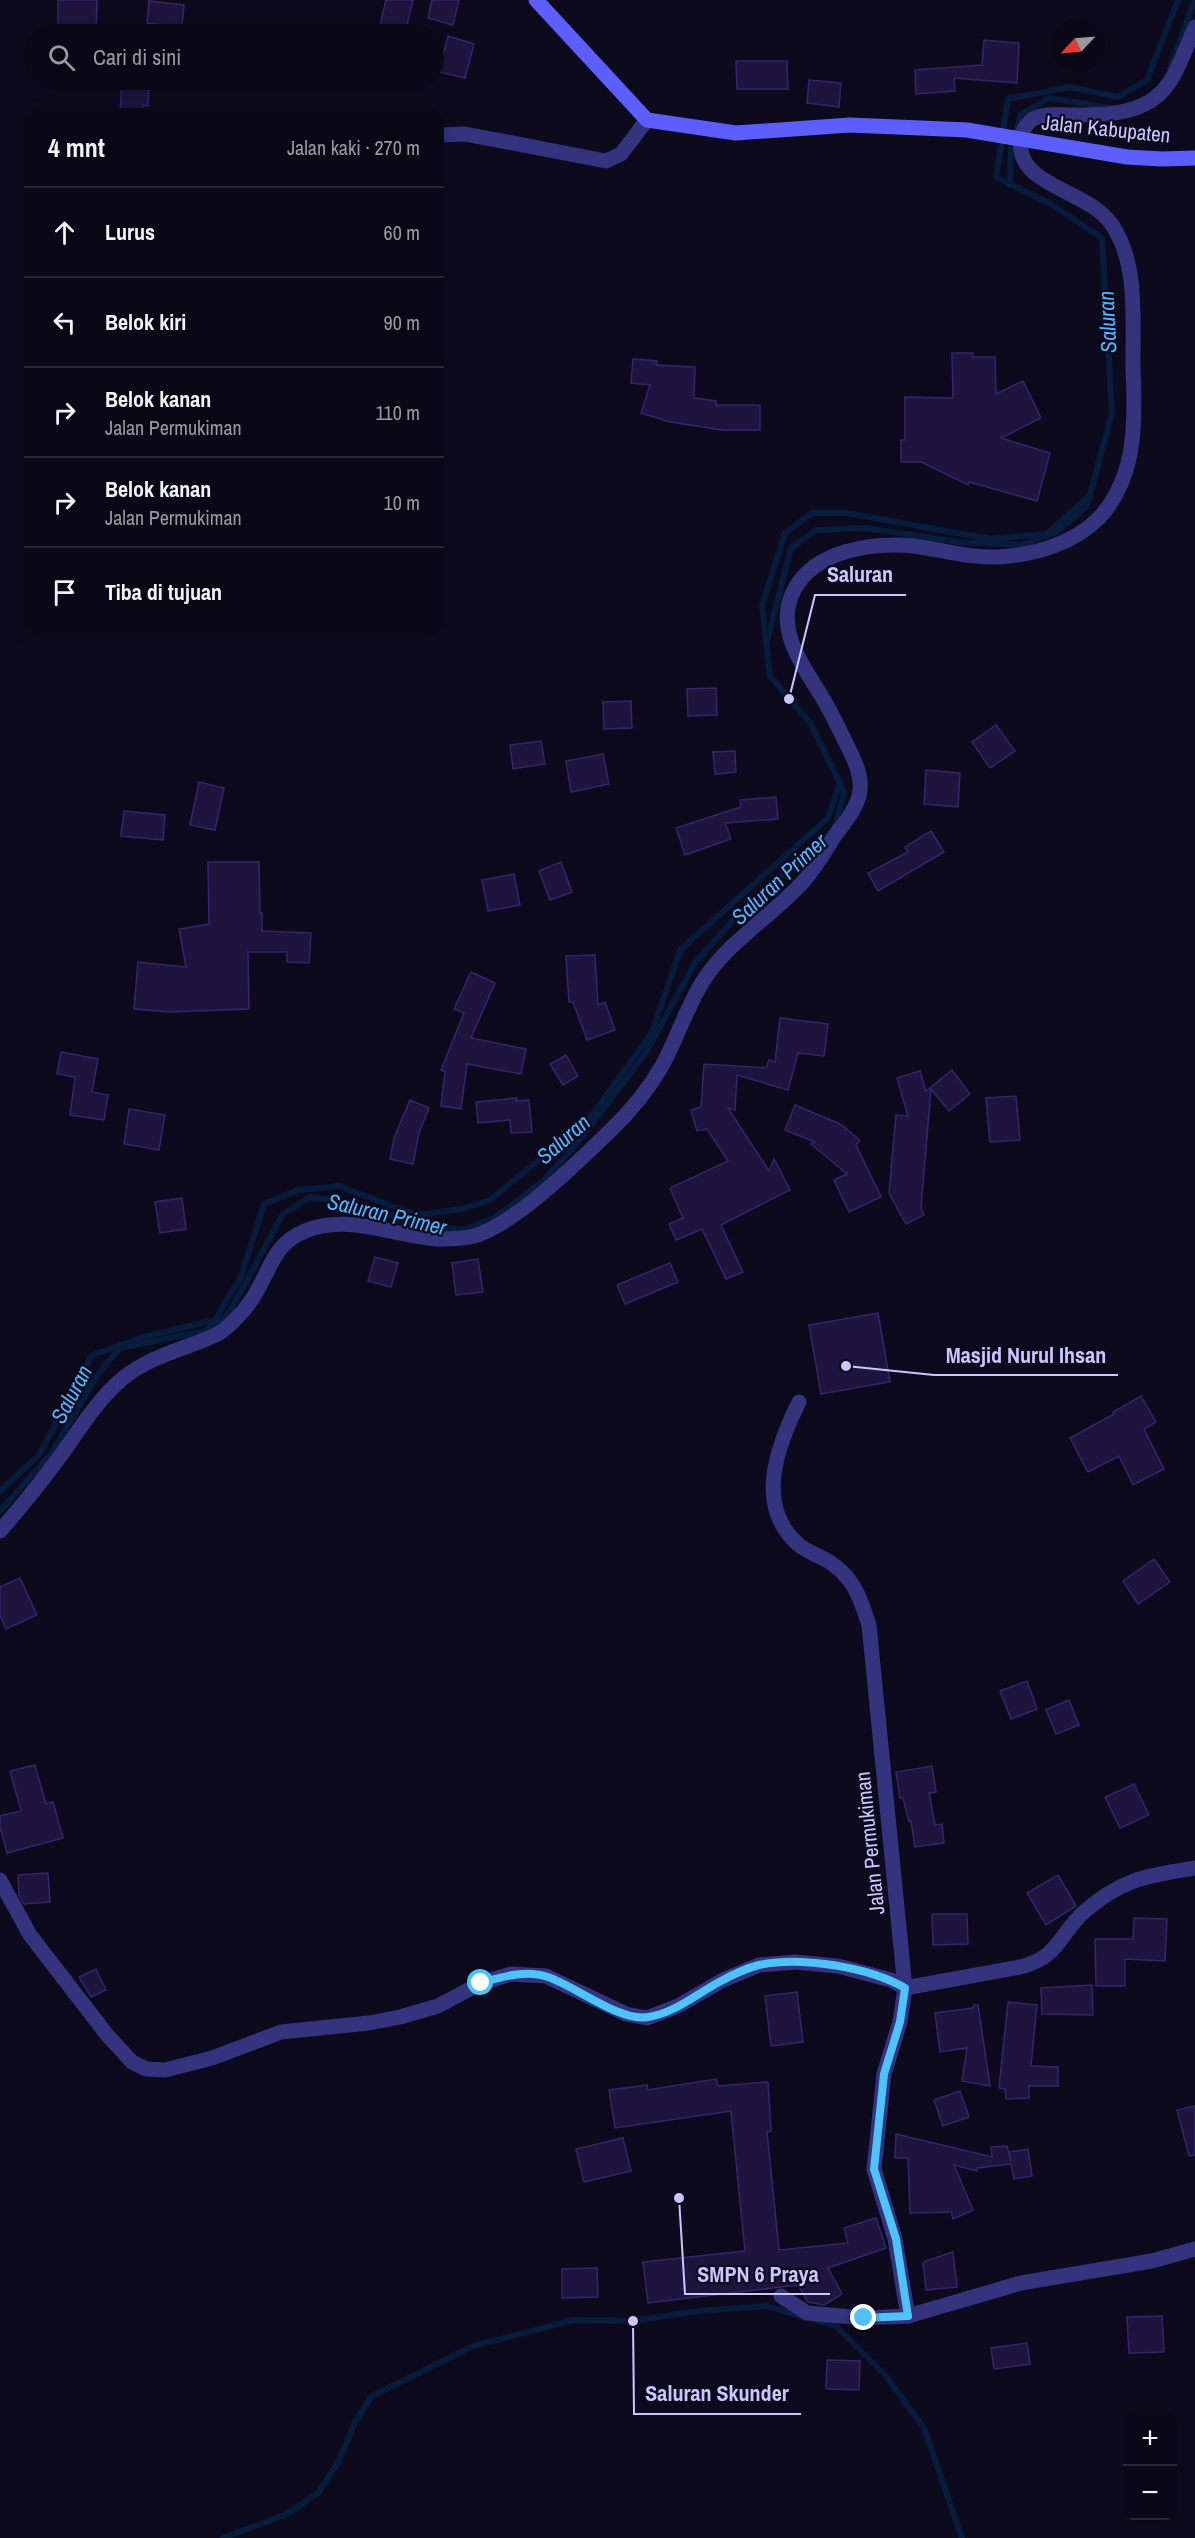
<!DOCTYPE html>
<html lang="id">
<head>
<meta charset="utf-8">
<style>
  :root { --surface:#0a0816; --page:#181623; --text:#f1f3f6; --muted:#999aa1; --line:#2a2935 }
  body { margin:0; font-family:"Archivo Narrow",sans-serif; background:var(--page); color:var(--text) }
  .controls { position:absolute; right:18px; bottom:18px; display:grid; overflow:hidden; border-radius:12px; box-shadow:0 3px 15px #0003 }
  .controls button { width:54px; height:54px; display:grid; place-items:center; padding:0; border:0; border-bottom:2px solid var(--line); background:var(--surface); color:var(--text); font:30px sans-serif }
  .compass { position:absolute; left:1051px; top:18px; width:54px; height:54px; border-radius:50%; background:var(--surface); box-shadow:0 3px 15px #0003; rotate:244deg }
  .stop { position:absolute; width:18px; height:18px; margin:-14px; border:4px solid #4fc3f7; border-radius:50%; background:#fff }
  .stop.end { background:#4fc3f7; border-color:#fff; box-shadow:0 2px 6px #0008 }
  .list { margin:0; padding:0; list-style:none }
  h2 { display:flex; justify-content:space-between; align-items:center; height:78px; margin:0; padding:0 24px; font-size:26px }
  h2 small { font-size:20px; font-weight:400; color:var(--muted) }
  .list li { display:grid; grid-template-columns:39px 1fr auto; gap:18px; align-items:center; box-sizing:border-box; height:90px; padding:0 24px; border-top:2px solid var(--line) }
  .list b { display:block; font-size:22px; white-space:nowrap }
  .list p { margin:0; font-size:20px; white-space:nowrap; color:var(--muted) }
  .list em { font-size:20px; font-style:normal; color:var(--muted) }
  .icon { flex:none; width:33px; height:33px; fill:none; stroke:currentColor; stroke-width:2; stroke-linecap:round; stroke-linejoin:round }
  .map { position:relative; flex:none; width:1195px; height:2538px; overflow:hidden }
  .search { position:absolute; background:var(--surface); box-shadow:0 3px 15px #0003; left:24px; top:24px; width:420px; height:66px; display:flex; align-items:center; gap:15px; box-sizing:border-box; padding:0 21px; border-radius:33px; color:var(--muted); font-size:22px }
  .panel { position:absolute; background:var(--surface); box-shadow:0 3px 15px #0003; left:24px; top:108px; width:420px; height:528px; border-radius:18px }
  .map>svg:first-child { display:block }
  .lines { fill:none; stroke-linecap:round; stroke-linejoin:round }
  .stream { stroke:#081d3e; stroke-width:6 }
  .building { fill:#1d153e; stroke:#32266c; stroke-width:1.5 }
  .street { stroke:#33337e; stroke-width:15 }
  .secondary { stroke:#5d5eff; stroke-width:15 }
  .route { stroke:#4fc3f7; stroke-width:8 }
  .labels { text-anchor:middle; stroke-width:4.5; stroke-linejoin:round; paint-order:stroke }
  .street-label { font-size:21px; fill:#cbc6ff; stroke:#0d0a1d }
  .water-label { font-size:22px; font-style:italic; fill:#54b5ff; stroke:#0d0a1d }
  .leader { fill:none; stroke:#cbc6ff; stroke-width:2 }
  .callout-dot { fill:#cbc6ff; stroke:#0d0a1d; stroke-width:2 }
  .callout-label { font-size:22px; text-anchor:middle; font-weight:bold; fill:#cbc6ff; stroke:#0d0a1d; stroke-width:4.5; stroke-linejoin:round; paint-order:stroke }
</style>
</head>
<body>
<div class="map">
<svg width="1195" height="2538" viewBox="0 0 1195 2538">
  <rect width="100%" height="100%" fill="#0d0a1d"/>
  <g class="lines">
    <g class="stream">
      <path d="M1170 68 1195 0"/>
      <path d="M1010 185 1011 148 1021 114 1049 98 1110 108"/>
      <path d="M768 638 791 548 816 530 866 528 957 542 1021 545 1057 532 1086 507 1090 496"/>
      <path d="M0 1491 39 1455 92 1355 144 1337 215 1320 241 1277 264 1204 298 1190 339 1186 416 1215 462 1209 490 1200 589 1119 651 1034 681 949 828 818 840 783 811 724 770 676 762 605 785 533 812 513H847L990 539 1047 534 1090 495 1112 413 1102 238 1049 203 996 177 1008 99 1070 87 1118 97 1147 80 1178 0"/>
      <path d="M0 1511 51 1454 98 1374 120 1348 205 1331 228 1315 283 1214 310 1197 359 1204 425 1226 464 1230 496 1217 543 1181 579 1141 645 1054 695 963 735 918 835 828 844 793 839 783"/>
      <path d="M813 2319 836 2326 885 2375 924 2428 962 2538"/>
      <path d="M223 2538 287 2514 318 2493 339 2461 355 2422 372 2396 473 2346 574 2320 633 2321 698 2311 767 2306 803 2317"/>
    </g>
  </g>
  <g class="building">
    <path d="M58 0H97L96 34H58Z"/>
    <path d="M386 0H413L405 34H378Z"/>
    <path d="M432 0H459L453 25 428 18Z"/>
    <path d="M149 1 184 5 182 27 147 23Z"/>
    <path d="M448 36 474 44 465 78 439 72Z"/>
    <path d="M984 40 1019 43 1017 83 954 78 955 91 916 94 915 70 982 65Z"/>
    <path d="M736 61H787L788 89H737Z"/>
    <path d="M122 80H149L148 106 143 105V114H120Z"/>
    <path d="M809 80 841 83 839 107 807 103Z"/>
    <path d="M952 353H973V357H995L996 394 1023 381 1041 418 1001 438 1050 453 1037 501 969 482 968 485 921 462H901V440H905V397L953 398Z"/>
    <path d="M633 359 657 361 656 365 695 367 694 398 716 401V405H760V430H723L670 422 641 413 650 385 631 383Z"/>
    <path d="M716 688 717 715 688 716 687 689Z"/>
    <path d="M631 701 632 728 604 729 603 702Z"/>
    <path d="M996 725 1015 751 990 768 972 742Z"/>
    <path d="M541 741 545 764 513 769 510 745Z"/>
    <path d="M735 751 736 772 715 774 713 752Z"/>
    <path d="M603 754 609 784 571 792 566 761Z"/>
    <path d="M926 770 960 773 958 807 924 804Z"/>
    <path d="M199 782 224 788 215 830 190 825Z"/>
    <path d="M776 797 778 819 725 823 731 839 685 855 676 828 741 807 740 800Z"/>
    <path d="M124 811 165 815 163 840 121 836Z"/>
    <path d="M931 831 944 852 878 891 868 873 908 852 905 847Z"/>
    <path d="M208 862H259L260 913H262V931L311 933 309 963 287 962V952H248L249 1009 168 1012 134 1009 138 962 186 967 179 929 209 924Z"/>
    <path d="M561 862 572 892 550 900 539 871Z"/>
    <path d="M514 874 520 905 488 911 482 880Z"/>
    <path d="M595 955 598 1005 605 1002 615 1030 587 1040 573 1002H569L566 956Z"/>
    <path d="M471 972 495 983 471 1038 526 1049 521 1074 467 1064 461 1109 441 1106 445 1072 441 1070 464 1013 454 1009Z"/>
    <path d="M780 1018 828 1024 824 1056 798 1053 788 1090 737 1075 735 1110 728 1108 769 1171 774 1159 790 1190 721 1225 743 1272 726 1279 702 1229 676 1240 669 1224 683 1218 670 1188 728 1161 707 1129 697 1131 691 1110 701 1107 704 1064 766 1068 769 1060 775 1062Z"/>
    <path d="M61 1052 98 1059 92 1092 108 1095 104 1120 70 1115 75 1077 57 1074Z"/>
    <path d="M566 1055 578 1076 563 1085 550 1064Z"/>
    <path d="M952 1070 970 1094 949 1111 931 1089 921 1208 924 1215 906 1224 889 1193 896 1115 908 1116 897 1078 920 1071 926 1091Z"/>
    <path d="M1016 1096 1020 1140 990 1142 986 1098Z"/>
    <path d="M517 1098 516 1101 529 1100 532 1132 511 1133 510 1120 478 1123 476 1102Z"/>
    <path d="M410 1100 429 1108 419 1133 413 1164 390 1159 394 1138Z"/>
    <path d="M795 1105 840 1124 860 1140 856 1145 881 1197 849 1212 834 1180 847 1174 811 1144 815 1142 785 1130Z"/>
    <path d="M129 1109 165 1115 159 1150 124 1144Z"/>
    <path d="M182 1198 186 1229 160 1233 155 1202Z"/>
    <path d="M375 1257 398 1263 391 1287 368 1281Z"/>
    <path d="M478 1259 483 1292 456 1295 452 1263Z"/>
    <path d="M670 1263 678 1282 625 1304 617 1285Z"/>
    <path d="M878 1313 890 1382 821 1394 809 1325Z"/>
    <path d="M1141 1396 1156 1422 1144 1429 1164 1469 1133 1485 1119 1456 1088 1472 1070 1438 1114 1414 1113 1412Z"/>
    <path d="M1154 1559 1170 1582 1138 1604 1123 1581Z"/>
    <path d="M20 1578 37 1615 6 1629 0 1615V1587Z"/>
    <path d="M1027 1681 1037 1709 1011 1719 1000 1691Z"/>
    <path d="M1069 1700 1079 1725 1056 1734 1046 1710Z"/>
    <path d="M35 1765 46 1804 53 1802 63 1838 7 1853 0 1826V1816L21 1811 10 1771Z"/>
    <path d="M932 1766 936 1792 929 1793 935 1825 942 1824 944 1843 915 1847 911 1821 909 1822 903 1798H900L896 1772Z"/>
    <path d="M1134 1784 1149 1815 1120 1828 1105 1797Z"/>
    <path d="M48 1873 50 1902 24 1904 19 1895 18 1875Z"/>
    <path d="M1058 1875 1076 1906 1046 1925 1027 1893Z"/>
    <path d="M932 1914H967L968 1944 933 1945Z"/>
    <path d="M1134 1918 1167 1919 1165 1961 1125 1959V1986H1096L1095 1939H1133Z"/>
    <path d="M96 1969 106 1990 91 1997 79 1977Z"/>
    <path d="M1092 1985 1093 2015 1042 2014 1041 1988Z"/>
    <path d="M797 1992 803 2042 771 2046 765 1996Z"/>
    <path d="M1008 2002 1037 2005 1031 2066 1058 2067V2086H1029V2098L1006 2099 1005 2089 999 2088Z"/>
    <path d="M974 2005H978L990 2086 962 2081 967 2048 940 2052 935 2013 973 2008Z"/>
    <path d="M716 2079 718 2086 768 2082 771 2131 767 2132 779 2250 848 2243 844 2228 876 2218 886 2248 828 2268 842 2294 824 2305 808 2302 798 2285 648 2303 643 2262 745 2251 731 2111 615 2128 609 2090 647 2085 648 2090Z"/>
    <path d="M960 2091 969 2117 943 2126 934 2100Z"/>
    <path d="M1195 2106V2155L1189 2156 1177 2110Z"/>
    <path d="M896 2134 992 2157 991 2147 1007 2146 1011 2161 1009 2152 1028 2149 1032 2176 1014 2179 1011 2164 977 2168V2171L954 2165 973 2210 953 2219 951 2212 910 2213 908 2158H895Z"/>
    <path d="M623 2138 631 2171 584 2182 576 2149Z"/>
    <path d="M953 2252 957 2287 926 2290 923 2262Z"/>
    <path d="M597 2268 598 2297 562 2298V2269Z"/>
    <path d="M1162 2316 1164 2352 1129 2353 1127 2317Z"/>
    <path d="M1027 2343 1030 2364 994 2369 991 2348Z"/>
    <path d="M827 2360 860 2361 859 2390 826 2389Z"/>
  </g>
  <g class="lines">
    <g class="street">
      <path d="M438 135 465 134 606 161 621 154 647 120"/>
      <path d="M799 1402C777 1446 754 1507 799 1545 810 1554 825 1557 835 1566 856 1582 861 1601 869 1625L905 1988 900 2022 884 2074 874 2169 895 2239 908 2316"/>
      <path d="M0 1531C21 1507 42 1481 61 1455 80 1429 98 1399 122 1379 145 1360 172 1352 199 1342 203 1340 218 1335 221 1332 232 1324 247 1308 254 1296 270 1271 273 1244 305 1231 349 1213 393 1236 437 1239 448 1239 463 1239 474 1236 514 1225 578 1162 609 1132 629 1113 648 1090 662 1066 678 1037 687 1005 705 978 730 941 771 916 801 884 815 869 825 851 836 834 845 822 858 807 860 791 862 775 854 759 847 745 840 731 833 716 825 702 805 668 773 630 794 590 815 550 873 542 914 546 942 550 969 558 998 557 1034 555 1073 544 1099 518 1118 498 1129 469 1132 441 1135 417 1134 392 1133 368 1132 322 1139 264 1112 225 1089 189 1014 187 1021 139 1022 130 1026 124 1033 119 1043 113 1058 115 1069 115 1096 115 1128 116 1152 100 1175 85 1184 51 1195 27"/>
      <path d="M0 1880 30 1935 108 2036 132 2062 146 2069 165 2070 212 2058 281 2032 369 2023 400 2017 438 2006 481 1983 511 1974 546 1976 626 2014 647 2018 678 2006 723 1980 759 1965 796 1962 838 1966 891 1980 905 1988 1020 1967C1059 1958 1059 1934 1085 1911 1123 1878 1148 1876 1195 1868"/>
      <path d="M781 2296 807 2313 864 2318 908 2316 1021 2283 1152 2261 1195 2249"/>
    </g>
    <path class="secondary" d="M536 0 647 120 736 133 850 125 967 130 1127 157 1162 159 1195 158"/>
  </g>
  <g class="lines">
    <path class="route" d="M481 1983C502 1977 526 1969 548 1977 575 1986 620 2022 648 2017 675 2013 698 1993 721 1981 732 1975 747 1968 759 1965 800 1956 869 1967 905 1988L900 2022 884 2074 874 2169 896 2239 908 2316 864 2318"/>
  </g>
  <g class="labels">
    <g class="street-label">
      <text transform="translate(1106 129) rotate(6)" y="7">Jalan Kabupaten</text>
      <text transform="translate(870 1843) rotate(-96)" y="7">Jalan Permukiman</text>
    </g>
    <g class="water-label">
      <text transform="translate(1107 322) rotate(-93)" y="8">Saluran</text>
      <text transform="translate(779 879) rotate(-43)" y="8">Saluran Primer</text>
      <text transform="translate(563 1139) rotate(-41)" y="8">Saluran</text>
      <text transform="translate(387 1214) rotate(13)" y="8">Saluran Primer</text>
      <text transform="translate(71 1394) rotate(-62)" y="8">Saluran</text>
    </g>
  </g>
  <path class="leader" d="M789 699L815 595H906M846 1366L934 1375H1118M679 2198L685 2294H830M633 2321L634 2414H801"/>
  <g class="callout-dot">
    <circle cx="789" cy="699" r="6"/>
    <circle cx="846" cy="1366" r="6"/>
    <circle cx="679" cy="2198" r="6"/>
    <circle cx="633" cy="2321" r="6"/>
  </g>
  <g class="callout-label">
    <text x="860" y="582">Saluran</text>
    <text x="1026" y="1363">Masjid Nurul Ihsan</text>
    <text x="758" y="2282">SMPN 6 Praya</text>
    <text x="717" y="2401">Saluran Skunder</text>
  </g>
</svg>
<div class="controls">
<button>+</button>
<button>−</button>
</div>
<svg class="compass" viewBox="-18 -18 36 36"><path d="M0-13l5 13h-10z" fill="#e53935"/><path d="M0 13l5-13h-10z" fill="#999aa1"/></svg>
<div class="stop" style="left:481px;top:1983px"></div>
<div class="stop end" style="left:864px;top:2318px"></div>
<div class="search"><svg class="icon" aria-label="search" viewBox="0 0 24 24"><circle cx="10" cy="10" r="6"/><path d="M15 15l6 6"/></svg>Cari di sini</div>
<section class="panel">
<h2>4 mnt<small>Jalan kaki · 270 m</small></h2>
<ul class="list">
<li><svg class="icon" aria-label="ahead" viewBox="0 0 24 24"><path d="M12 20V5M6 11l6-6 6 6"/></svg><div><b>Lurus</b></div><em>60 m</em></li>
<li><svg class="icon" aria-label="left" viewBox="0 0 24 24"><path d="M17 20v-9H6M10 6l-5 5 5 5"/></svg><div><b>Belok kiri</b></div><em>90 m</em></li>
<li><svg class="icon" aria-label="right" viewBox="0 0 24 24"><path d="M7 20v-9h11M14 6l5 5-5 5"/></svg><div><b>Belok kanan</b><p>Jalan Permukiman</p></div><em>110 m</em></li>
<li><svg class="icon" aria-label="right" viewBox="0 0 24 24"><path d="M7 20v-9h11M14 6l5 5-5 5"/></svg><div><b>Belok kanan</b><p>Jalan Permukiman</p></div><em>10 m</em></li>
<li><svg class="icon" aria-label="arrive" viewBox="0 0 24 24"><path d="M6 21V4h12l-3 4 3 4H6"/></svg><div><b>Tiba di tujuan</b></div></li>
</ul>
</section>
</div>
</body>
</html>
